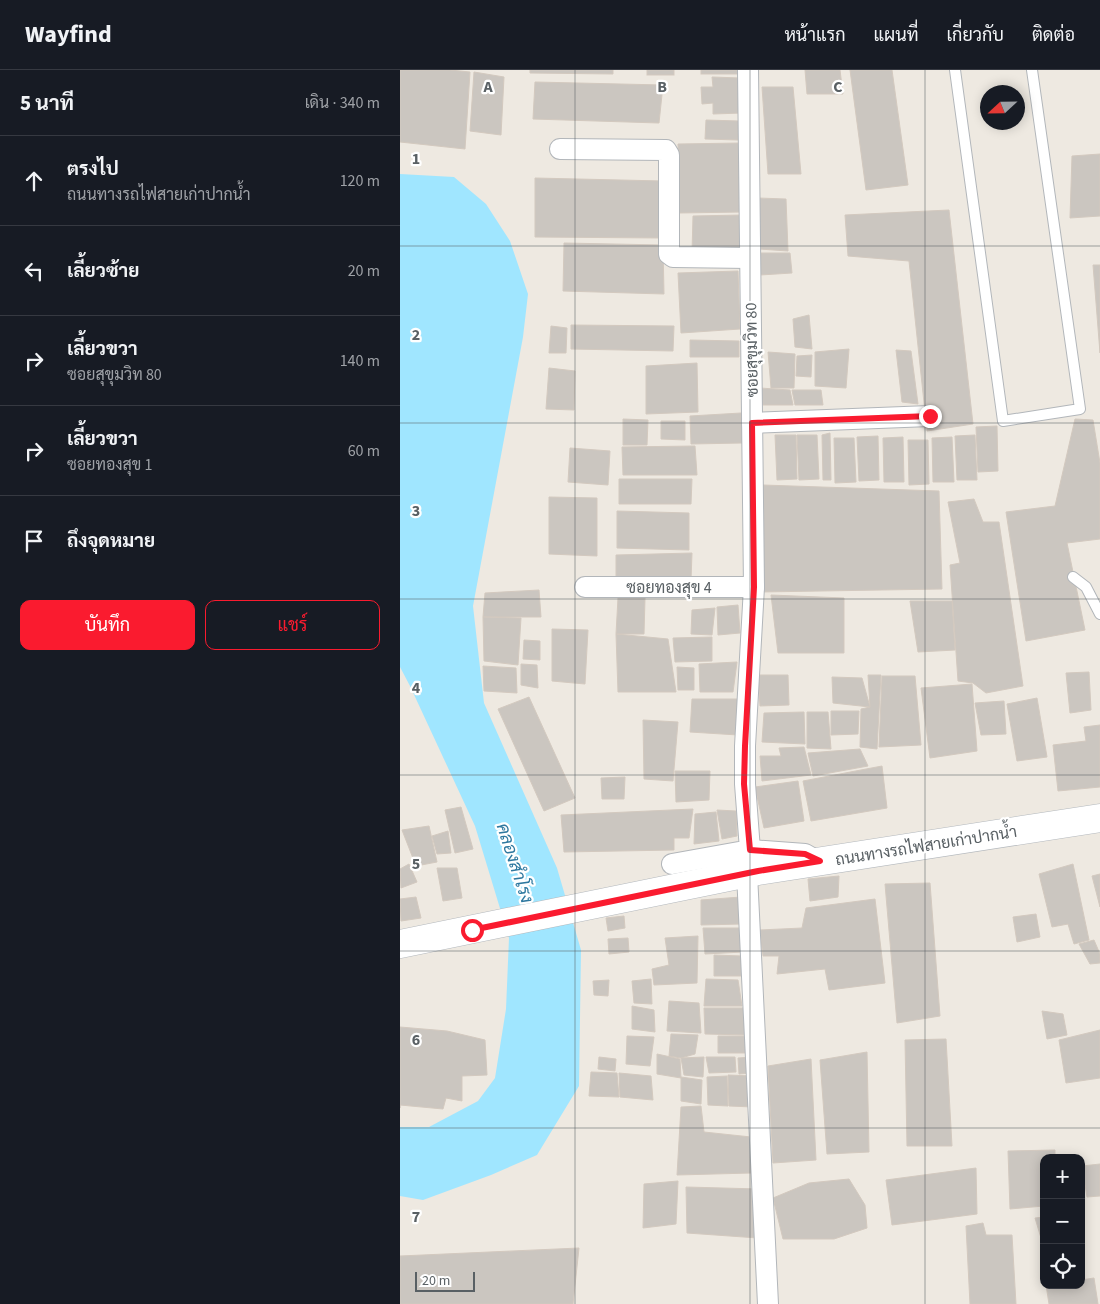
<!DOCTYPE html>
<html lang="th">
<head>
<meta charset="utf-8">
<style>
  :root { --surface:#171b24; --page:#20242c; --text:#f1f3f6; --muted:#9ea1a6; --line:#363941; --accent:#fa1b2f }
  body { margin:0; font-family:"Source Sans 3",Sarabun,sans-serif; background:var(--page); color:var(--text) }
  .controls { position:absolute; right:15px; bottom:15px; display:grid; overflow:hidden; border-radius:10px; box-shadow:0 2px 12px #0003 }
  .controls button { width:45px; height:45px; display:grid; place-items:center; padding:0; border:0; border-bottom:1px solid var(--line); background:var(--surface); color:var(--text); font:25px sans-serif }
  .compass { position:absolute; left:580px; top:15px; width:45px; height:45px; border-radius:50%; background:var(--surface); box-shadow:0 2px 12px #0003; rotate:248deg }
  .scale { position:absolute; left:15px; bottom:12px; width:60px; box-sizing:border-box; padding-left:5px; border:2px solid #596064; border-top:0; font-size:14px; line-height:18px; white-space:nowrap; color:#596064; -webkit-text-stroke:4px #fff; paint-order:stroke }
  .stop { position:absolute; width:15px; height:15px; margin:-11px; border:4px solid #fa1b2f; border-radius:50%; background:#fff }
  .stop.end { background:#fa1b2f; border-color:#fff; box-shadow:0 1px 5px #0008 }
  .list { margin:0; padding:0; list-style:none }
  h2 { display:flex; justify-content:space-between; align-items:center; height:65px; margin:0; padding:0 20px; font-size:21px }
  h2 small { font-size:16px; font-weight:400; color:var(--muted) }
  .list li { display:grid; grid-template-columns:32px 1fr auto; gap:15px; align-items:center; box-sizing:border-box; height:90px; padding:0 20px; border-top:1px solid var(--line) }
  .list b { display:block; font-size:19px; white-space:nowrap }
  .list p { margin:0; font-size:16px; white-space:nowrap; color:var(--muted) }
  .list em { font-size:16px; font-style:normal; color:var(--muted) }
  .actions { display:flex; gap:10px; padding:15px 20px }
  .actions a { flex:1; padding:11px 0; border:1px solid var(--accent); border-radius:10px; text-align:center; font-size:18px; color:var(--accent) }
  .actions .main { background:var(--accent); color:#fff }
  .icon { flex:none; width:28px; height:28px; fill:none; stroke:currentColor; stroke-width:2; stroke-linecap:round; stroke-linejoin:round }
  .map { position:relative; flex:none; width:700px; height:1234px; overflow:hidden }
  header { display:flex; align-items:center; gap:30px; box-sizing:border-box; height:70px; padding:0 25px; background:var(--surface); border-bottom:1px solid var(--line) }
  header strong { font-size:24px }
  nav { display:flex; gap:28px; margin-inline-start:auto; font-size:18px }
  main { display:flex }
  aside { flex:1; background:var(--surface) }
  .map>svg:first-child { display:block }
  .water { fill:#a0e6ff }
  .building { fill:#cbc6c0; stroke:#d3c9bf }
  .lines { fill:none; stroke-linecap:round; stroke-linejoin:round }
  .service-casing { stroke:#b2b6ba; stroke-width:12 }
  .minor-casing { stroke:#b2b6ba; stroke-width:22 }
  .secondary-casing { stroke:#b3b8bd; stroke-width:29 }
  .service { stroke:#fff; stroke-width:10 }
  .minor { stroke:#fff; stroke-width:20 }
  .secondary { stroke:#fff; stroke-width:28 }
  .route { stroke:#fa1b2f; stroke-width:6 }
  .grid { fill:none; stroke:#596064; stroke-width:1; stroke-opacity:0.55 }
  .labels { text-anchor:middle; stroke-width:4.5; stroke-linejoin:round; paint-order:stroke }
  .street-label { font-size:16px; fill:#596064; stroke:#fff }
  .water-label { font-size:18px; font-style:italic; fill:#2e789f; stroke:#fff }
  .grid-label { font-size:16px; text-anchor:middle; font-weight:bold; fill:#596064; stroke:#fff; stroke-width:4.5; stroke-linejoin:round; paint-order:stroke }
</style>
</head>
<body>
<header>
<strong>Wayfind</strong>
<nav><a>หน้าแรก</a><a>แผนที่</a><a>เกี่ยวกับ</a><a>ติดต่อ</a></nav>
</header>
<main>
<aside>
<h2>5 นาที<small>เดิน · 340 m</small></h2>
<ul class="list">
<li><svg class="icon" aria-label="ahead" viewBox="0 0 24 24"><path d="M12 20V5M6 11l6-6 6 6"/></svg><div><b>ตรงไป</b><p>ถนนทางรถไฟสายเก่าปากน้ำ</p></div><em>120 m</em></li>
<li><svg class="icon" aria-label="left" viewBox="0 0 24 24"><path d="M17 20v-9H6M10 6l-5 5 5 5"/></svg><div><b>เลี้ยวซ้าย</b></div><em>20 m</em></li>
<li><svg class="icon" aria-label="right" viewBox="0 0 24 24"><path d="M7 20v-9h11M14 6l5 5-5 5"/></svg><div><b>เลี้ยวขวา</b><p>ซอยสุขุมวิท 80</p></div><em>140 m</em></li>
<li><svg class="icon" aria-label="right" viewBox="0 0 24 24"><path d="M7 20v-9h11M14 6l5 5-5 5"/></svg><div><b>เลี้ยวขวา</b><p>ซอยทองสุข 1</p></div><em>60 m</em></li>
<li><svg class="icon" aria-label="arrive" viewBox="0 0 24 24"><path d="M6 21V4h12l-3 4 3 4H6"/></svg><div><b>ถึงจุดหมาย</b></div></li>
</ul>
<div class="actions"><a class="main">บันทึก</a><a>แชร์</a></div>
</aside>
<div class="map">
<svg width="700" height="1234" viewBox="0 0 700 1234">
  <rect width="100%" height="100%" fill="#eee9e1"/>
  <path class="water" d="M0 104 54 107 86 134 110 171 128 224 123 267 73 536 84 633 157 798 181 880 179 1016 137 1085 91 1105 23 1130 0 1126V1057H29L78 1031 95 1008 106 939 109 868 75 756 10 616 0 597Z"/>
  <g class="building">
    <path d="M0 0H50L70 2 65 79 0 72Z"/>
    <path d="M130 0H213V4L130 3Z"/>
    <rect x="247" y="0" width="27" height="5"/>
    <rect x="301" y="0" width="39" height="4"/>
    <path d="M405 0H440L443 24H407Z"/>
    <path d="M450 0H492L508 115 466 120Z"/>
    <path d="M74 2 104 7 101 65 70 61Z"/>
    <path d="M312 7 340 8 342 43 313 44V33L302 34 301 17H313Z"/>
    <path d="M135 12 263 15 259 53 133 49Z"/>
    <path d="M362 17H393L401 104H368Z"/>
    <path d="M306 50 339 51 338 70 305 69Z"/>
    <path d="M340 73 342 142 279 143 278 74Z"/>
    <path d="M700 84V146L670 148 672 86Z"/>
    <path d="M135 108 263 111 262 168 135 167Z"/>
    <path d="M358 128 386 129 388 181 359 179Z"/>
    <path d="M549 140 573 354 527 361 509 191 448 186 445 145Z"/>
    <path d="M343 145 342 185 292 183 293 146Z"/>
    <path d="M164 173 263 175 264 224 163 221Z"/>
    <path d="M357 183H390L392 203 360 205Z"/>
    <path d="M693 195H700V283Z"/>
    <path d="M338 201 340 259 281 263 278 203Z"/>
    <path d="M409 245 412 279 395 277 393 249Z"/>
    <path d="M171 255 274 256 273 281 171 279Z"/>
    <path d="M151 256 167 258 166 283H149Z"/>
    <path d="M290 270 339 271V287H290Z"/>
    <path d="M449 279 446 318 415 316V282Z"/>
    <path d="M496 280 511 281 518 334 502 332Z"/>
    <path d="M368 282 395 284 394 318H371Z"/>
    <path d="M412 285 411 307 396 306 397 286Z"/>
    <path d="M297 293 298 342 246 344V296Z"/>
    <path d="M149 298 175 301 174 340 146 339Z"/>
    <path d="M360 318 390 320 393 335H363Z"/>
    <path d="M392 320H421L423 335H395Z"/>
    <path d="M341 343 342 373 291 374 290 346Z"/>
    <path d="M223 349 248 350 247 375H223Z"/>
    <path d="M675 349 693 350 700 393V469L667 473 685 560 626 571 606 442 655 436Z"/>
    <path d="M261 351H285V370L261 369Z"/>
    <path d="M597 356 598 401 578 402 576 357Z"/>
    <path d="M430 363 431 410H423L422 365Z"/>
    <path d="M375 365H396L397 409 377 410Z"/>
    <path d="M397 365H417L419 409 399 410Z"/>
    <path d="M575 365 577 410H557L555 366Z"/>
    <path d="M478 366 479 410 459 411 457 367Z"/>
    <path d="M503 367 504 412H484L483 368Z"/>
    <path d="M552 367 554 412H533L532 368Z"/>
    <path d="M434 368H454L456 412 435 413Z"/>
    <path d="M508 370H528L529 414 509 415Z"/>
    <path d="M295 376 297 405H223L222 377Z"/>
    <path d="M170 378 210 381 208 415 168 412Z"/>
    <path d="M219 409H292L291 434H219Z"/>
    <path d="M363 415 539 421 542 519 361 522Z"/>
    <path d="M149 427 197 428V486L149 484Z"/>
    <path d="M574 429 583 452H599L623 616 586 623 573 613 558 611 550 495 560 493 548 432Z"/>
    <path d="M217 441 289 443V480L217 478Z"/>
    <path d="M292 483 291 510H216V485Z"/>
    <path d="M139 520 141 547H83L85 523Z"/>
    <path d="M371 525 444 528V583H378Z"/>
    <path d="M218 528H245L244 564H216Z"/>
    <path d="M510 531H552L555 580 518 582Z"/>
    <path d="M338 535 340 563 318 565 317 537Z"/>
    <path d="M315 538 312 565 291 564 292 540Z"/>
    <path d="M83 547 121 548 118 595 84 591Z"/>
    <path d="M152 559 188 560 185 614 152 611Z"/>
    <path d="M216 564 268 569 276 622H218Z"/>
    <path d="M312 567V591L275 592 273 568Z"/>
    <path d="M124 570 140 571V590L123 589Z"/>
    <path d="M337 592 333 622H300L299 594Z"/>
    <path d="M121 594 137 595 138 618 121 615Z"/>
    <path d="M83 596 116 598 117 623 84 621Z"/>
    <path d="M277 597 294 598V620H278Z"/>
    <path d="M689 602 691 640 670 643 666 603Z"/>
    <path d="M358 605H388L389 635 360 636Z"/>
    <path d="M468 605H481L477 679 460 677 461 639 470 637Z"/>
    <path d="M482 606H515L521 675 479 677Z"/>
    <path d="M432 607 462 608 470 637 433 633Z"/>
    <path d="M572 614 577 681 530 688 521 618Z"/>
    <path d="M129 627 175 728 144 741 98 639Z"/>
    <path d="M637 628 647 687 617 691 607 634Z"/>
    <path d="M292 629H341L338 665 290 662Z"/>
    <path d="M604 631 606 664 581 665 575 633Z"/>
    <path d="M431 641H459L458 664 431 665Z"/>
    <path d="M404 642 405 674 362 672 364 643Z"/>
    <path d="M407 642H428L431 679 407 678Z"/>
    <path d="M243 650 278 652 273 711 244 709Z"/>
    <path d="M700 655V717L658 721 653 675 686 671 684 657Z"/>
    <path d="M404 677 411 705 362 711 360 686H381L379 678Z"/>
    <path d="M460 679 468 696 413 706 408 683Z"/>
    <path d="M482 696 487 738 411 751 403 711Z"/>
    <path d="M275 701H310L309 730 276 732Z"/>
    <path d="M225 707 224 729H202L201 708Z"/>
    <path d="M398 711 404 751 364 758 355 717Z"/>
    <path d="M61 737 73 779 55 783 45 740Z"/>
    <path d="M293 739 289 768H274V780L164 782 161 745Z"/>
    <path d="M317 740 336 741 337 766 322 769Z"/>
    <path d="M316 742 319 771 294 774 295 744Z"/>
    <path d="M29 756 37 792 16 796 2 760Z"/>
    <path d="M48 761 51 783 37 784 32 766Z"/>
    <path d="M9 794 17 812 1 818 0 799Z"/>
    <path d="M673 794 689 870 674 874 668 854 652 857 639 804Z"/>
    <path d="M37 798H57L62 828 43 831Z"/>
    <path d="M700 804V837L692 806Z"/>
    <path d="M439 806 438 827 410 831 408 809Z"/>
    <path d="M530 813 540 946 497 953 485 814Z"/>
    <path d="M16 827 21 848 1 851 0 829Z"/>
    <path d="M341 827V854L301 855V830Z"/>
    <path d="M475 829 485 913 429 920 425 899 377 904 379 886H363L360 860 402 858 406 838Z"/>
    <path d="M636 844 640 867 617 872 613 847Z"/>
    <path d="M224 846 225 858 208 861 206 848Z"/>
    <path d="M303 858H341L343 882 305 884Z"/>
    <path d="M298 866 297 913 254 915 252 899 269 895 265 868Z"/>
    <path d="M228 868 229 882 209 884 208 869Z"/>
    <path d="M694 870 700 884V893L690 894 679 874Z"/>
    <path d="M314 885 342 886V906H314Z"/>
    <path d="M251 909 252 934 234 933 232 911Z"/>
    <path d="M306 909 338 910 342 936H304Z"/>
    <path d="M209 910 208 926 194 925 193 911Z"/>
    <path d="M269 931 299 933 301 963 267 961Z"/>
    <path d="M232 936 254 940 255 962 232 959Z"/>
    <path d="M304 938H347L348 965 305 964Z"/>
    <path d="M642 941 663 944 667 965 647 969Z"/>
    <path d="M0 957 47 961 85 970 87 1005 62 1006V1031L46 1028 43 1039 0 1035V1038Z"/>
    <path d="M700 960V1008L666 1013 659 970Z"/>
    <path d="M271 964 298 965 295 984 281 988 269 986Z"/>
    <path d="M227 966 254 967 250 996 226 994Z"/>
    <path d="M318 966H347L350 983H318Z"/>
    <path d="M546 969 552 1076H507L505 970Z"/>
    <path d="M467 982 469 1082 427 1084 420 990Z"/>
    <path d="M257 984 280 989 281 1008 257 1004Z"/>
    <path d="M199 987 216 989 215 1001 198 999Z"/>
    <path d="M304 987 303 1007 284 1005 281 988Z"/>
    <path d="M306 987H335L336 1002 309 1003Z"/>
    <path d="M352 987V1003L339 1004 338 988Z"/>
    <path d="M411 989 416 1090 373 1093 368 996Z"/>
    <path d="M191 1002 217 1003 219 1027 189 1026Z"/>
    <path d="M219 1003 251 1006 253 1030 220 1027Z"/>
    <path d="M328 1005 353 1006V1037L329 1036Z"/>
    <path d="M327 1006 328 1036 308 1035 307 1007Z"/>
    <path d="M281 1007 302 1010 301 1034 281 1031Z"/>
    <path d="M301 1036 304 1062 351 1067V1103L277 1105 281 1037Z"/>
    <path d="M655 1080V1088H644V1136L610 1139 608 1081Z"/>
    <path d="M700 1094V1126L687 1127 682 1096Z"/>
    <path d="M576 1098 577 1144 492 1155 486 1110Z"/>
    <path d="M449 1109 465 1135 467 1158 434 1169H383L373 1128 409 1113Z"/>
    <path d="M278 1111 276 1154 243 1158 244 1114Z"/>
    <path d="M286 1117 359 1119 358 1168 287 1163Z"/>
    <path d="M644 1147V1178L635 1148Z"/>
    <path d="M583 1153 586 1165H612L616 1234H570L566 1156Z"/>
    <path d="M179 1178 173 1234H0V1186Z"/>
    <path d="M694 1208 698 1234H649L646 1215H681V1210Z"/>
  </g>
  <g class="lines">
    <g class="service-casing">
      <g id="service">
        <path d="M555 0 603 351 680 339 632 0"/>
        <path d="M673 507 686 517 700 544"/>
      </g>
    </g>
    <g class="minor-casing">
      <g id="minor">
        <path d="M160 79 266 80 269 85V184L273 187 350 188"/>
        <path d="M352 353 530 346"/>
        <path d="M185 517H354"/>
        <path d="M350 780 405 784 412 788"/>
        <path d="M272 794 350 780 345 714V676L354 517 348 0"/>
        <path d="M347 804 368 1234"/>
      </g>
    </g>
    <g class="secondary-casing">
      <path id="secondary" d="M0 874 358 801 700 748"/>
    </g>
    <use href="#service" class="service"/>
    <use href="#minor" class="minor"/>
    <use href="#secondary" class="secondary"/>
  </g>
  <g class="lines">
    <path class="route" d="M72 860 358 801 420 791 405 784 350 780 344 714 345 676 354 517 352 353 530 346"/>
  </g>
  <path class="grid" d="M175 0V1234M350 0V1234M525 0V1234M0 176H700M0 353H700M0 529H700M0 705H700M0 881H700M0 1058H700"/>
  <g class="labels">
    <g class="street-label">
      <text transform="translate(351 280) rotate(-91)" y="6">ซอยสุขุมวิท 80</text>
      <text x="269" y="523">ซอยทองสุข 4</text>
      <text transform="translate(526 775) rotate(-9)" y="6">ถนนทางรถไฟสายเก่าปากน้ำ</text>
    </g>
    <g class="water-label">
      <text transform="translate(115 793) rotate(72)" y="6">คลองสำโรง</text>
    </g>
  </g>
  <g class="grid-label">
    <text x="88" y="22">A</text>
    <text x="262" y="22">B</text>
    <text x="438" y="22">C</text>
    <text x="16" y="94">1</text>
    <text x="16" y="270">2</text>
    <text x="16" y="446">3</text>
    <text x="16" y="623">4</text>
    <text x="16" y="799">5</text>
    <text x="16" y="975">6</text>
    <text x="16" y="1152">7</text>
  </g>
</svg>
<div class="controls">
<button>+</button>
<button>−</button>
<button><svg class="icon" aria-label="locate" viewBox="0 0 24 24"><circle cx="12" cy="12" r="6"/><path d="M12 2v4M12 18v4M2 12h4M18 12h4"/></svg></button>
</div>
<svg class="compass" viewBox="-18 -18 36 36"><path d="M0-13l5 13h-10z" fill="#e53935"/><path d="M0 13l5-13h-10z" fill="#9ea1a6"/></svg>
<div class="scale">20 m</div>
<div class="stop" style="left:72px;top:860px"></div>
<div class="stop end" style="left:530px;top:346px"></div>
</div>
</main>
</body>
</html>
